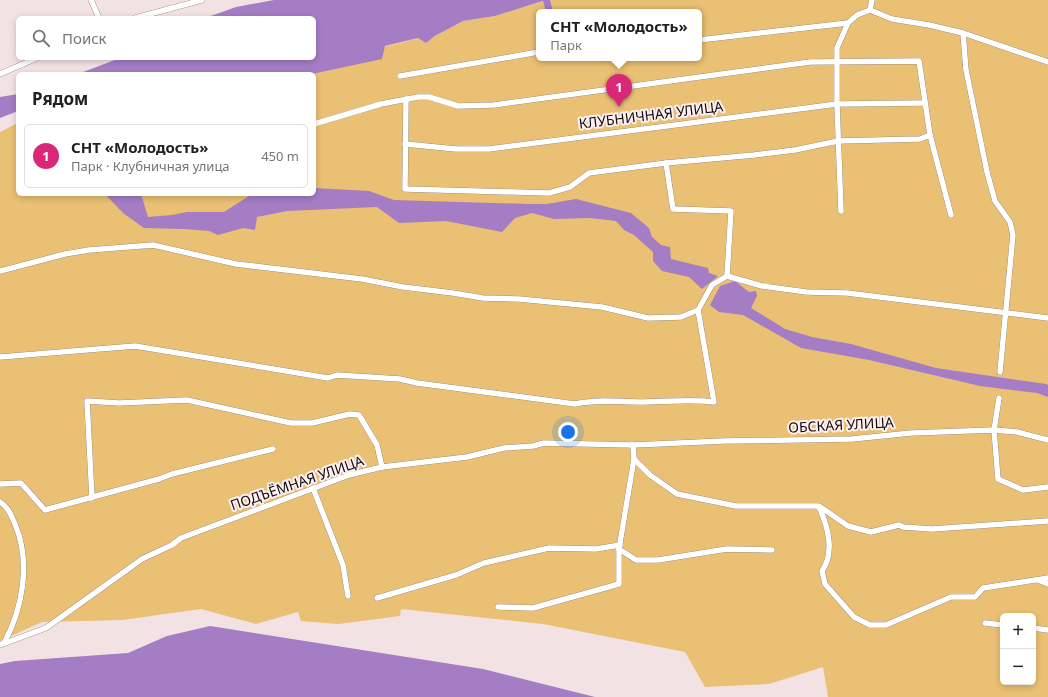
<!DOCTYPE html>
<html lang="ru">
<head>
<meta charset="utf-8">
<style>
  :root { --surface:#fff; --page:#f6f6f6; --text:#202124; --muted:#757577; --line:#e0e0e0; --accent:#db2777 }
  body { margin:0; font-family:"Noto Sans",sans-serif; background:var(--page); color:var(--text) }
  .controls { position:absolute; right:12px; bottom:12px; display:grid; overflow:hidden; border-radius:6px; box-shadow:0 2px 6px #0003 }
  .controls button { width:36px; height:36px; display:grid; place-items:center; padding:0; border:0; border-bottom:1px solid var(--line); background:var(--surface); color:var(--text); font:20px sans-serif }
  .you { position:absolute; left:568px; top:432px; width:14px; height:14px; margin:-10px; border:3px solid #fff; border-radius:50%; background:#1a73e8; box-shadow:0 0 0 6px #1a73e833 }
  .badge { display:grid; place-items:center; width:26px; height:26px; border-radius:50%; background:var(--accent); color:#fff; font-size:13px; font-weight:700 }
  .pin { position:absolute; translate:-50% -33px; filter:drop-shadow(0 1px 2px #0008) }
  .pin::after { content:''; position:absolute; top:21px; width:14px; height:12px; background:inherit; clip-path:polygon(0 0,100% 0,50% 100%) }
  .popup { position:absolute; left:536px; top:9px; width:166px; height:52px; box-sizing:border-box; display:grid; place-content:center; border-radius:6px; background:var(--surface); filter:drop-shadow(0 1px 3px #0005); font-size:13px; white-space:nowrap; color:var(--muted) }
  .popup b { font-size:15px; color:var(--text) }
  .popup::after { content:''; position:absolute; left:50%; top:100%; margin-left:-8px; border:8px solid transparent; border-top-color:var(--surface) }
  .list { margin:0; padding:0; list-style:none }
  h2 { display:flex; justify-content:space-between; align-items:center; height:52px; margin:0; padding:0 16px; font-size:17px }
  h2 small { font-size:13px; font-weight:400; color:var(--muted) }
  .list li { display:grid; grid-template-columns:26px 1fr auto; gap:12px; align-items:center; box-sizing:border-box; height:64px; margin:0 8px 8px; padding:0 8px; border:1px solid var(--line); border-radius:6px }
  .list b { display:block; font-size:15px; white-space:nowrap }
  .list p { margin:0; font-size:13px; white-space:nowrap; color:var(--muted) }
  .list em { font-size:13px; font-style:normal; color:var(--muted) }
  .icon { flex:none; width:22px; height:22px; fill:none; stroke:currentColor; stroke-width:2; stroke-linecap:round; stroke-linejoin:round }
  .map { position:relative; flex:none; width:1048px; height:697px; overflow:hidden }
  .search { position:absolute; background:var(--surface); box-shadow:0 2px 6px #0003; left:16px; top:16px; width:300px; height:44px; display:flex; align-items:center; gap:10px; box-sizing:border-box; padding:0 14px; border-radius:6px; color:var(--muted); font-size:15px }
  .panel { position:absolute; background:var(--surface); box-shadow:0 2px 6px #0003; left:16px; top:72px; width:300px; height:124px; border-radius:6px }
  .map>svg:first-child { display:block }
  .green { fill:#e9c074; fill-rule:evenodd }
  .water { fill:#a57dc4 }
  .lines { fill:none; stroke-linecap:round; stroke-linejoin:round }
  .minor-casing { stroke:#796a6a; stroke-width:6 }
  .minor { stroke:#fff; stroke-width:5.5 }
  .labels { text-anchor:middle; stroke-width:4; stroke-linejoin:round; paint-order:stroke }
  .street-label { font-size:14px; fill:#100b0b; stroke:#fef0f1 }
</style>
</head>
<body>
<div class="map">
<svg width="1048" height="697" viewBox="0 0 1048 697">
  <rect width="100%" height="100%" fill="#f3e2e3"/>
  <path class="green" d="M550 0H1048V697H828L823 667 769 684 705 687 685 652 543 624 401 609 400 616 338 624 301 621 298 612 256 624 201 609 122 620 42 622 0 641V132L18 123V194H314V74H277L419 38 426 43 435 36 463 21 495 16 544 1 546 12H539V58H699V12H549L553 11ZM1003 616H1033V682H1003Z"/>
  <g class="water">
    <path d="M274 0H550L553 11 546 12 543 1 495 16 463 21 435 36 426 43 418 38 385 46 382 59 312 74H78L120 58H314V18H205L236 7Z"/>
    <path d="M18 94V111L0 118V97Z"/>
    <path d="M314 188 369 191 394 200 530 204H547L576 199 631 213 649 228 652 237 661 245 670 247 671 259 708 268 709 273 718 276 702 289 689 277 662 271 653 261V252L634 235 624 230 616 221 590 218 554 219 532 213 515 218 502 232 446 221 399 223 377 207 287 211 257 217 255 230 243 228 218 235 209 231 184 229 144 228 123 213 105 194H141L148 217 172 215 187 212H224L249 196 259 194H314Z"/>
    <path d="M735 281 749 292 756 291 757 296 751 308 785 329 812 337 851 344 936 368 1046 384 1048 385V397L1037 393 980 386 869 360 801 348 743 315 719 312 710 305 720 286Z"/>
    <path d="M210 626 483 669 595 697H0V664L15 661 128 653 167 636Z"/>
  </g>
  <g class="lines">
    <g class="minor-casing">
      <g id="minor">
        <path d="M91 0 99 18"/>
        <path d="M870 10 892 19 929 25 963 33 1048 62"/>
        <path d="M870 10 872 0"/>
        <path d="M135 18 202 0"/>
        <path d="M963 33 966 70 987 172 995 201 1010 222 1013 235 1000 372"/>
        <path d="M699 40 848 23"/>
        <path d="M0 74 37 58"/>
        <path d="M400 76 539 52"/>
        <path d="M406 99 405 189 549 193 570 187 589 173 666 163 754 155 795 150 838 141 920 139 930 135"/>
        <path d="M314 124 381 104 418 97H429L458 106 494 105 810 62 919 61 930 135 951 215"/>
        <path d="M405 144 456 149H489L837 104 925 103"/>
        <path d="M666 163 673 209 731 211 727 276"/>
        <path d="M841 211 837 104V48L848 23 857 15 870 10"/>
        <path d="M0 271 65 254 89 250 153 245 236 264 362 279 403 287 453 293 483 298 519 299 602 307 648 318 681 317 698 310"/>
        <path d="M0 357 135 346 328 378 337 375 400 379 417 383 575 404C596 399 619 402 640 402 665 402 689 399 714 402L698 310 712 285 727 276 762 286 806 292 847 293 1048 318"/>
        <path d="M999 398 994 430 998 479 1023 490 1048 487"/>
        <path d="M634 459 650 475 677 494 736 506H819L848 526 871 532 899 525 903 527 932 529 1048 521"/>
        <path d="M0 484 21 483 45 510 159 479 172 474 273 449"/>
        <path d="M313 488 343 565 348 596"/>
        <path d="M92 498 87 401 119 403 187 400 291 423H312L350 414 359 415 377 445 382 467"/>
        <path d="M0 502C9 508 11 515 15 524 31 562 23 608 4 643"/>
        <path d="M819 507C828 526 835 553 822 571L825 584 854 617 870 625H886L951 597H975L983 588 1048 578"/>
        <path d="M619 549 636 560H658L727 549 772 550"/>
        <path d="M1038 580 1048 584"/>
        <path d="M377 598 456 575 484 563 549 548 596 549 620 545"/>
        <path d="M498 607 533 608 619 584V549L634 459 633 445"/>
        <path d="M985 623 1003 625"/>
        <path d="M1033 628 1048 630"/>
        <path d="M0 645 46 628 142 559 172 545 181 538 349 475 382 467 467 457 504 448 533 446 544 443 633 445 724 441 852 439 911 433 994 430 1017 432 1048 440"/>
      </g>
    </g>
    <use href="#minor" class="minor"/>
  </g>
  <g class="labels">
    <g class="street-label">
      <text transform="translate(651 115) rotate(-7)" y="5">КЛУБНИЧНАЯ УЛИЦА</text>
      <text transform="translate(841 425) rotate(-3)" y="5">ОБСКАЯ УЛИЦА</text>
      <text transform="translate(297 483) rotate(-19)" y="5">ПОДЪЁМНАЯ УЛИЦА</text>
    </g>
  </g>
</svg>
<div class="controls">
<button>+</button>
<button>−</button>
</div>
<div class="you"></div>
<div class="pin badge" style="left:619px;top:107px">1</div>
<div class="popup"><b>СНТ «Молодость»</b>Парк</div>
<div class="search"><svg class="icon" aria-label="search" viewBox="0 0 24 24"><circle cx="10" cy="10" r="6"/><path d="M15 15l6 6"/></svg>Поиск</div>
<section class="panel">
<h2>Рядом<small></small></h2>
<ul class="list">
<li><span class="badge">1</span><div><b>СНТ «Молодость»</b><p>Парк · Клубничная улица</p></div><em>450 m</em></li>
</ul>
</section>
</div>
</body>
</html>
